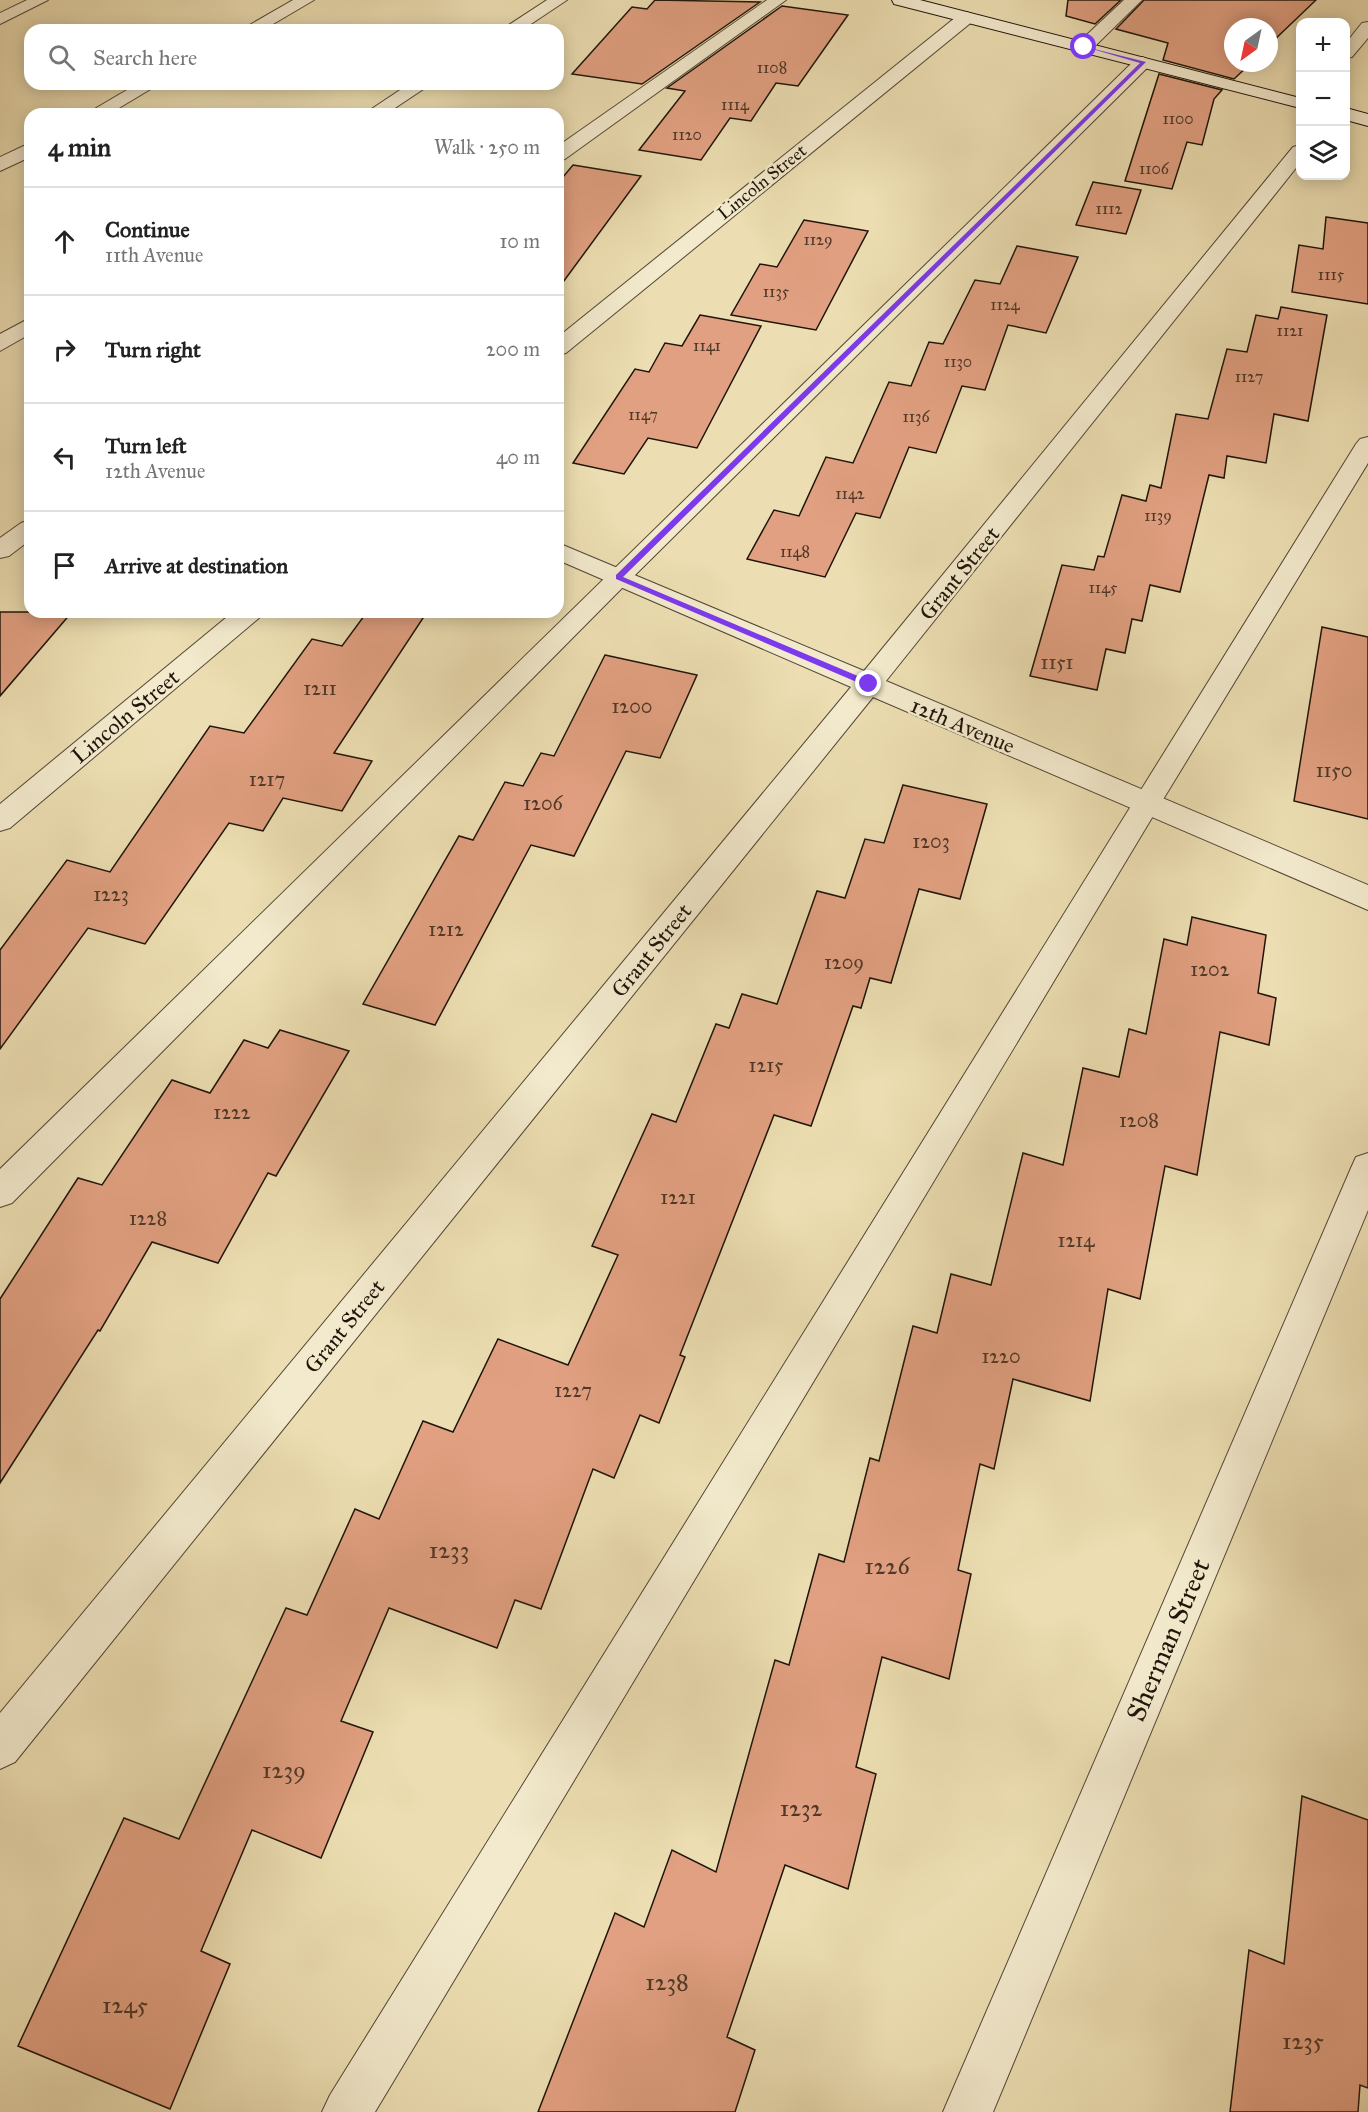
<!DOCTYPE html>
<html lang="en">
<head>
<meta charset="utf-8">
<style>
  :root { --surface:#fff; --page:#f6f6f6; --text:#222; --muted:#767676; --line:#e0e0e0 }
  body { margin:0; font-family:"IM FELL Great Primer",serif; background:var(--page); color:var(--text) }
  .controls { position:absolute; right:18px; top:18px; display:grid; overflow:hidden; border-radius:12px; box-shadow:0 3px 15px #0003 }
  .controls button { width:54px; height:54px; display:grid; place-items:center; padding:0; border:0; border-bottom:2px solid var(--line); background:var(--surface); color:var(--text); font:30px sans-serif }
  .compass { position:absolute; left:1224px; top:18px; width:54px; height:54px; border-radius:50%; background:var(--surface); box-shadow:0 3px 15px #0003; rotate:213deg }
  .stop { position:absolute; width:18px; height:18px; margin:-14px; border:4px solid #7c3aed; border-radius:50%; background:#fff }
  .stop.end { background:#7c3aed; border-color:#fff; box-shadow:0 2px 6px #0008 }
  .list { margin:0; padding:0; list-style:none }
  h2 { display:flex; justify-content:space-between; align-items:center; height:78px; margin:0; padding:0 24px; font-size:26px }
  h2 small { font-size:20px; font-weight:400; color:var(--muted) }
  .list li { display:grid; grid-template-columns:39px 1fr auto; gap:18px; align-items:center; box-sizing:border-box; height:108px; padding:0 24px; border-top:2px solid var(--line) }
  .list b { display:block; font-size:22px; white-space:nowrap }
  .list p { margin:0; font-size:20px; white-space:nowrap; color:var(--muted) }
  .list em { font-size:20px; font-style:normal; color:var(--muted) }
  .icon { flex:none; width:33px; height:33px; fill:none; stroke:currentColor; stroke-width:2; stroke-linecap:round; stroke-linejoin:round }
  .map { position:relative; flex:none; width:1368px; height:2112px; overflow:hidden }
  .search { position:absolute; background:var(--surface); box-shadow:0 3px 15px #0003; left:24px; top:24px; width:540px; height:66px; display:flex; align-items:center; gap:15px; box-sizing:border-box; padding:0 21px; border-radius:18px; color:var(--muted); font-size:22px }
  .panel { position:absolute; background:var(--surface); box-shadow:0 3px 15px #0003; left:24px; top:108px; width:540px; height:510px; border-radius:18px }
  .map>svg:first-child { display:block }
  .building { fill:#e1a081; stroke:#1e150a; stroke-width:1.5 }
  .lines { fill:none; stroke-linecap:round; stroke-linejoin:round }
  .lane-casing { stroke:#524734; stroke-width:2 }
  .street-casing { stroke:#524734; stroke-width:2 }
  .secondary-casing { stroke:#1e150a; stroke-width:2 }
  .lane { fill:#f3eacd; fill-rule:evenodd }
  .street { fill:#f3eacd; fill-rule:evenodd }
  .secondary { fill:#f3eacd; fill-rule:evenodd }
  .route { fill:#7c3aed }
  .labels { text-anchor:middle; stroke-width:5; stroke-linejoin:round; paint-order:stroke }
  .far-number-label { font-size:16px; fill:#4f3828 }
  .far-street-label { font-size:18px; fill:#1e150a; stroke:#f3eacd }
  .number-label { font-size:20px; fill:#4f3828 }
  .street-label { font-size:22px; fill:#1e150a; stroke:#f3eacd }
  .near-number-label { font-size:24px; fill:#4f3828 }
  .near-street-label { font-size:27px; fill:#1e150a; stroke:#f3eacd }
</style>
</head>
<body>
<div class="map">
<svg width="1368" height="2112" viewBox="0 0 1368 2112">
  <rect width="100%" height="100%" fill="#ecdeb2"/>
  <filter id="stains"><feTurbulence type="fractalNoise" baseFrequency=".00333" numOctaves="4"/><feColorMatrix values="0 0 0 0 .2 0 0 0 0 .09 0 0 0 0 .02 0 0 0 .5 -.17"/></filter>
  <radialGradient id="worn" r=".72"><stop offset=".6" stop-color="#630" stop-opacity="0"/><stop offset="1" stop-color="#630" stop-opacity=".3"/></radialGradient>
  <g class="building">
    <path d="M655 0 760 2 642 84 572 74 632 7 647 9Z"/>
    <path d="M1068 0H1121L1095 24 1066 16Z"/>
    <path d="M1144 0H1316L1269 45V27H1233V63H1251L1234 79 1163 60 1168 43 1116 29Z"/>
    <path d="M782 6 848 15 798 86 776 83 751 121 730 118 701 160 639 150 685 91 667 88Z"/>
    <path d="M1159 74 1222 90 1214 99 1202 145 1187 142 1172 189 1125 181Z"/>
    <path d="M573 165 641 176 558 289V183Z"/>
    <path d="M1093 182 1141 190 1126 234 1076 225Z"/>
    <path d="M1326 217 1368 223V304L1292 292 1299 245 1323 249Z"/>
    <path d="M804 220 868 231 816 330 731 315 760 264 777 267Z"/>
    <path d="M1017 246 1078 257 1046 333 1008 325 985 390 962 386 936 453 909 447 880 518 856 513 825 577 747 559 774 510 799 516 826 457 853 463 889 382 911 386 929 342 943 344 975 280 1000 284Z"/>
    <path d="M1281 307 1327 315 1308 421 1274 414 1266 463 1227 456 1224 478 1209 475 1180 592 1150 585 1142 621 1132 619 1125 653 1106 649 1097 690 1030 676 1062 565 1094 570 1098 556 1104 557 1122 495 1146 501 1150 485 1161 488 1176 414 1208 419 1227 349 1247 352 1256 315 1278 319Z"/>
    <path d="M700 315 761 326 697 448 648 438 624 474 573 463 635 369 649 372 665 343 682 346Z"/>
    <path d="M0 612H72L0 696Z"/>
    <path d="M367 612H427L334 753 372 761 342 811 283 798 263 831 229 823 145 944 88 928 0 1049V950L67 860 110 872 210 726 244 733 312 639 342 646Z"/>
    <path d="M1322 627 1368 637V819L1294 801Z"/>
    <path d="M605 655 697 675 660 758 626 751 574 856 531 845 435 1025 363 1004 459 836 473 840 505 782 523 786 541 753 554 756Z"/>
    <path d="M903 785 987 804 960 899 919 889 891 983 870 978 861 1008 853 1006 811 1126 774 1115 680 1355 685 1357 659 1423 640 1415 614 1478 593 1469 541 1609 515 1600 497 1648 389 1608 341 1721 373 1732 321 1858 252 1830 201 1951 230 1964 170 2109 18 2046 124 1818 179 1839 286 1608 307 1615 355 1509 379 1519 423 1421 453 1432 498 1339 568 1365 618 1255 592 1246 652 1114 676 1122 716 1024 729 1028 742 994 777 1004 817 891 845 898 865 839 884 843Z"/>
    <path d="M1192 917 1266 935 1258 993 1276 998 1269 1045 1220 1032 1197 1175 1165 1166 1140 1299 1108 1289 1090 1401 1013 1379 994 1469 980 1464 958 1570 971 1574 949 1679 882 1657 856 1767 876 1774 848 1889 785 1865 727 2037 755 2050 735 2112H538L615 1913 644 1927 672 1850 716 1872 775 1660 789 1665 819 1554 844 1562 870 1458 879 1461 913 1326 937 1333 951 1274 991 1285 1023 1153 1063 1165 1083 1068 1119 1077 1129 1029 1146 1034 1164 939 1187 945Z"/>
    <path d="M280 1030 349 1051 276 1176 268 1173 218 1263 152 1242 100 1331 98 1330 0 1483V1299L78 1178 102 1185 172 1080 210 1093 244 1040 268 1048Z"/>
    <path d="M1302 1796 1368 1820V2088L1360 2085 1358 2112H1230L1249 1950 1284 1964Z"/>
  </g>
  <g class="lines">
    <g class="lane-casing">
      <g id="lane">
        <path d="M293 0H314L263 30H241Z"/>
        <path d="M767 0H786L565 159 558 161V146Z"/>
        <path d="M1124 0H1142L1090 51H1078L1075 47 1078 43Z"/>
        <path d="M1143 57 1152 62 1149 66 627 583 12 1203 0 1207V1169L1137 58Z"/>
        <path d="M137 84H159L109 114H86Z"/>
        <path d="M30 143V157L0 171V157Z"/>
        <path d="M1368 437V463L1156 811 375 2112H322L330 2095 1356 444 1360 439Z"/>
        <path d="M30 520V540L9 556 0 558V538L21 523Z"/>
      </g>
    </g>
    <g class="street-casing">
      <g id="street">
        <path d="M27 0H48L0 24V13Z"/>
        <path d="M547 0H567L522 30H501Z"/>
        <path d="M967 12 975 17 973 21 566 353 558 355V337L961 13Z"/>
        <path d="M1368 22V38L1352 57 1346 58V43L1362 23Z"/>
        <path d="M409 84H431L386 114H364Z"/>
        <path d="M1300 145V163L886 681 1368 885V910L873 697 15 1762 0 1769V1713L851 687 558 560V543L864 671 1293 147Z"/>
        <path d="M30 318V334L0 351V334Z"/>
        <path d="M233 612H263L259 618 10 828 0 831V804Z"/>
        <path d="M1368 1153V1210L993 2112H943L1351 1168 1356 1157Z"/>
      </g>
    </g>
    <g class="secondary-casing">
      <g id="secondary">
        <path d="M892 0H920L1300 98V108L894 4Z"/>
        <path d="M1346 108 1368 114V126L1346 120Z"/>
      </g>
    </g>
    <use href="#lane" class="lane"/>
    <use href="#street" class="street"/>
    <use href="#secondary" class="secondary"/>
  </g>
  <path class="route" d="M1082 46 1146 62 623 577 872 682V686H866L616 579V575L1140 63Z"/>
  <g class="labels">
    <g class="far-number-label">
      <text x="772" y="73">1108</text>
      <text x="735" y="110">1114</text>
      <text x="1178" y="124">1100</text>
      <text x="687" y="140">1120</text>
      <text x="1154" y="174">1106</text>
      <text x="1109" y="214">1112</text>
      <text x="818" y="245">1129</text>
      <text x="1331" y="280">1115</text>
      <text x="776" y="297">1135</text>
      <text x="1005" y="310">1124</text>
      <text x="1290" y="336">1121</text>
      <text x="707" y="351">1141</text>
      <text x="958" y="367">1130</text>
      <text x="1249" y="382">1127</text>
      <text x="643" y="420">1147</text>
      <text x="916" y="422">1136</text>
      <text x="850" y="499">1142</text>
      <text x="1158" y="521">1139</text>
      <text x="795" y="557">1148</text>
      <text x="1103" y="593">1145</text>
    </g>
    <g class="far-street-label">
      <text transform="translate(762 182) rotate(-39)" y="6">Lincoln Street</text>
    </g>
    <g class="number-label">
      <text x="1057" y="669">1151</text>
      <text x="320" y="695">1211</text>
      <text x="632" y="713">1200</text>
      <text x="1334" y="777">1150</text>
      <text x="267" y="786">1217</text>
      <text x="543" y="810">1206</text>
      <text x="931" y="848">1203</text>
      <text x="111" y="901">1223</text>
      <text x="446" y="936">1212</text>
      <text x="844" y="969">1209</text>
      <text x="1210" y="976">1202</text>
      <text x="766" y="1072">1215</text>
      <text x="232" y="1119">1222</text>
      <text x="1139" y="1127">1208</text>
      <text x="678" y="1204">1221</text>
      <text x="148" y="1225">1228</text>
      <text x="1076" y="1247">1214</text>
      <text x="1001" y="1363">1220</text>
      <text x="573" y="1397">1227</text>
    </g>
    <g class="street-label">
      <text transform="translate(959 573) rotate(-51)" y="8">Grant Street</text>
      <text transform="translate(125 716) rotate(-40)" y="8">Lincoln Street</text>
      <text transform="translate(963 725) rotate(23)" y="8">12th Avenue</text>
      <text transform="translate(651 950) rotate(-51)" y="8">Grant Street</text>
      <text transform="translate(344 1326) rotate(-51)" y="8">Grant Street</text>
    </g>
    <g class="near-number-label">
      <text x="449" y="1558">1233</text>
      <text x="887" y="1574">1226</text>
      <text x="284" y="1778">1239</text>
      <text x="801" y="1816">1232</text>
      <text x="667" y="1990">1238</text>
      <text x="125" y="2013">1245</text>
      <text x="1303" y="2049">1235</text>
    </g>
    <g class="near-street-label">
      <text transform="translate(1168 1640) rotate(-67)" y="9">Sherman Street</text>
    </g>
  </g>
  <rect width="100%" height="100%" filter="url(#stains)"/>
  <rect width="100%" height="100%" fill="url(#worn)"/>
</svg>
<div class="controls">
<button>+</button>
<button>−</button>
<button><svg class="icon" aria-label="layers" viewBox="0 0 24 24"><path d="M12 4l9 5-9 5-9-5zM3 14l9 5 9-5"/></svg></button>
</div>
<svg class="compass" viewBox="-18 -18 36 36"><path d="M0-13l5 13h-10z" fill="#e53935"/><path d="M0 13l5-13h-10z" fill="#767676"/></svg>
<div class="stop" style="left:1084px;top:47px"></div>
<div class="stop end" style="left:869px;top:684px"></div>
<div class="search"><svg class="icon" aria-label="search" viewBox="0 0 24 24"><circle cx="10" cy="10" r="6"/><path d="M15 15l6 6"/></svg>Search here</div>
<section class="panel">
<h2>4 min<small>Walk · 250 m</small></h2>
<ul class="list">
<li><svg class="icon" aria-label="ahead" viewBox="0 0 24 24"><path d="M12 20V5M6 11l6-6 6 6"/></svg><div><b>Continue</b><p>11th Avenue</p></div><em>10 m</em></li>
<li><svg class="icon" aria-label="right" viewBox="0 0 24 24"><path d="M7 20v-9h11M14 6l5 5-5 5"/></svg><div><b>Turn right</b></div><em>200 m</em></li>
<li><svg class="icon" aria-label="left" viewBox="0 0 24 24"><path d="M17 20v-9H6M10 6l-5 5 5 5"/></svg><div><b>Turn left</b><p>12th Avenue</p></div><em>40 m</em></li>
<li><svg class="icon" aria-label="arrive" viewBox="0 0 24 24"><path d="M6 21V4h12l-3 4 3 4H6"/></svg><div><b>Arrive at destination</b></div></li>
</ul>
</section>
</div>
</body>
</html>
